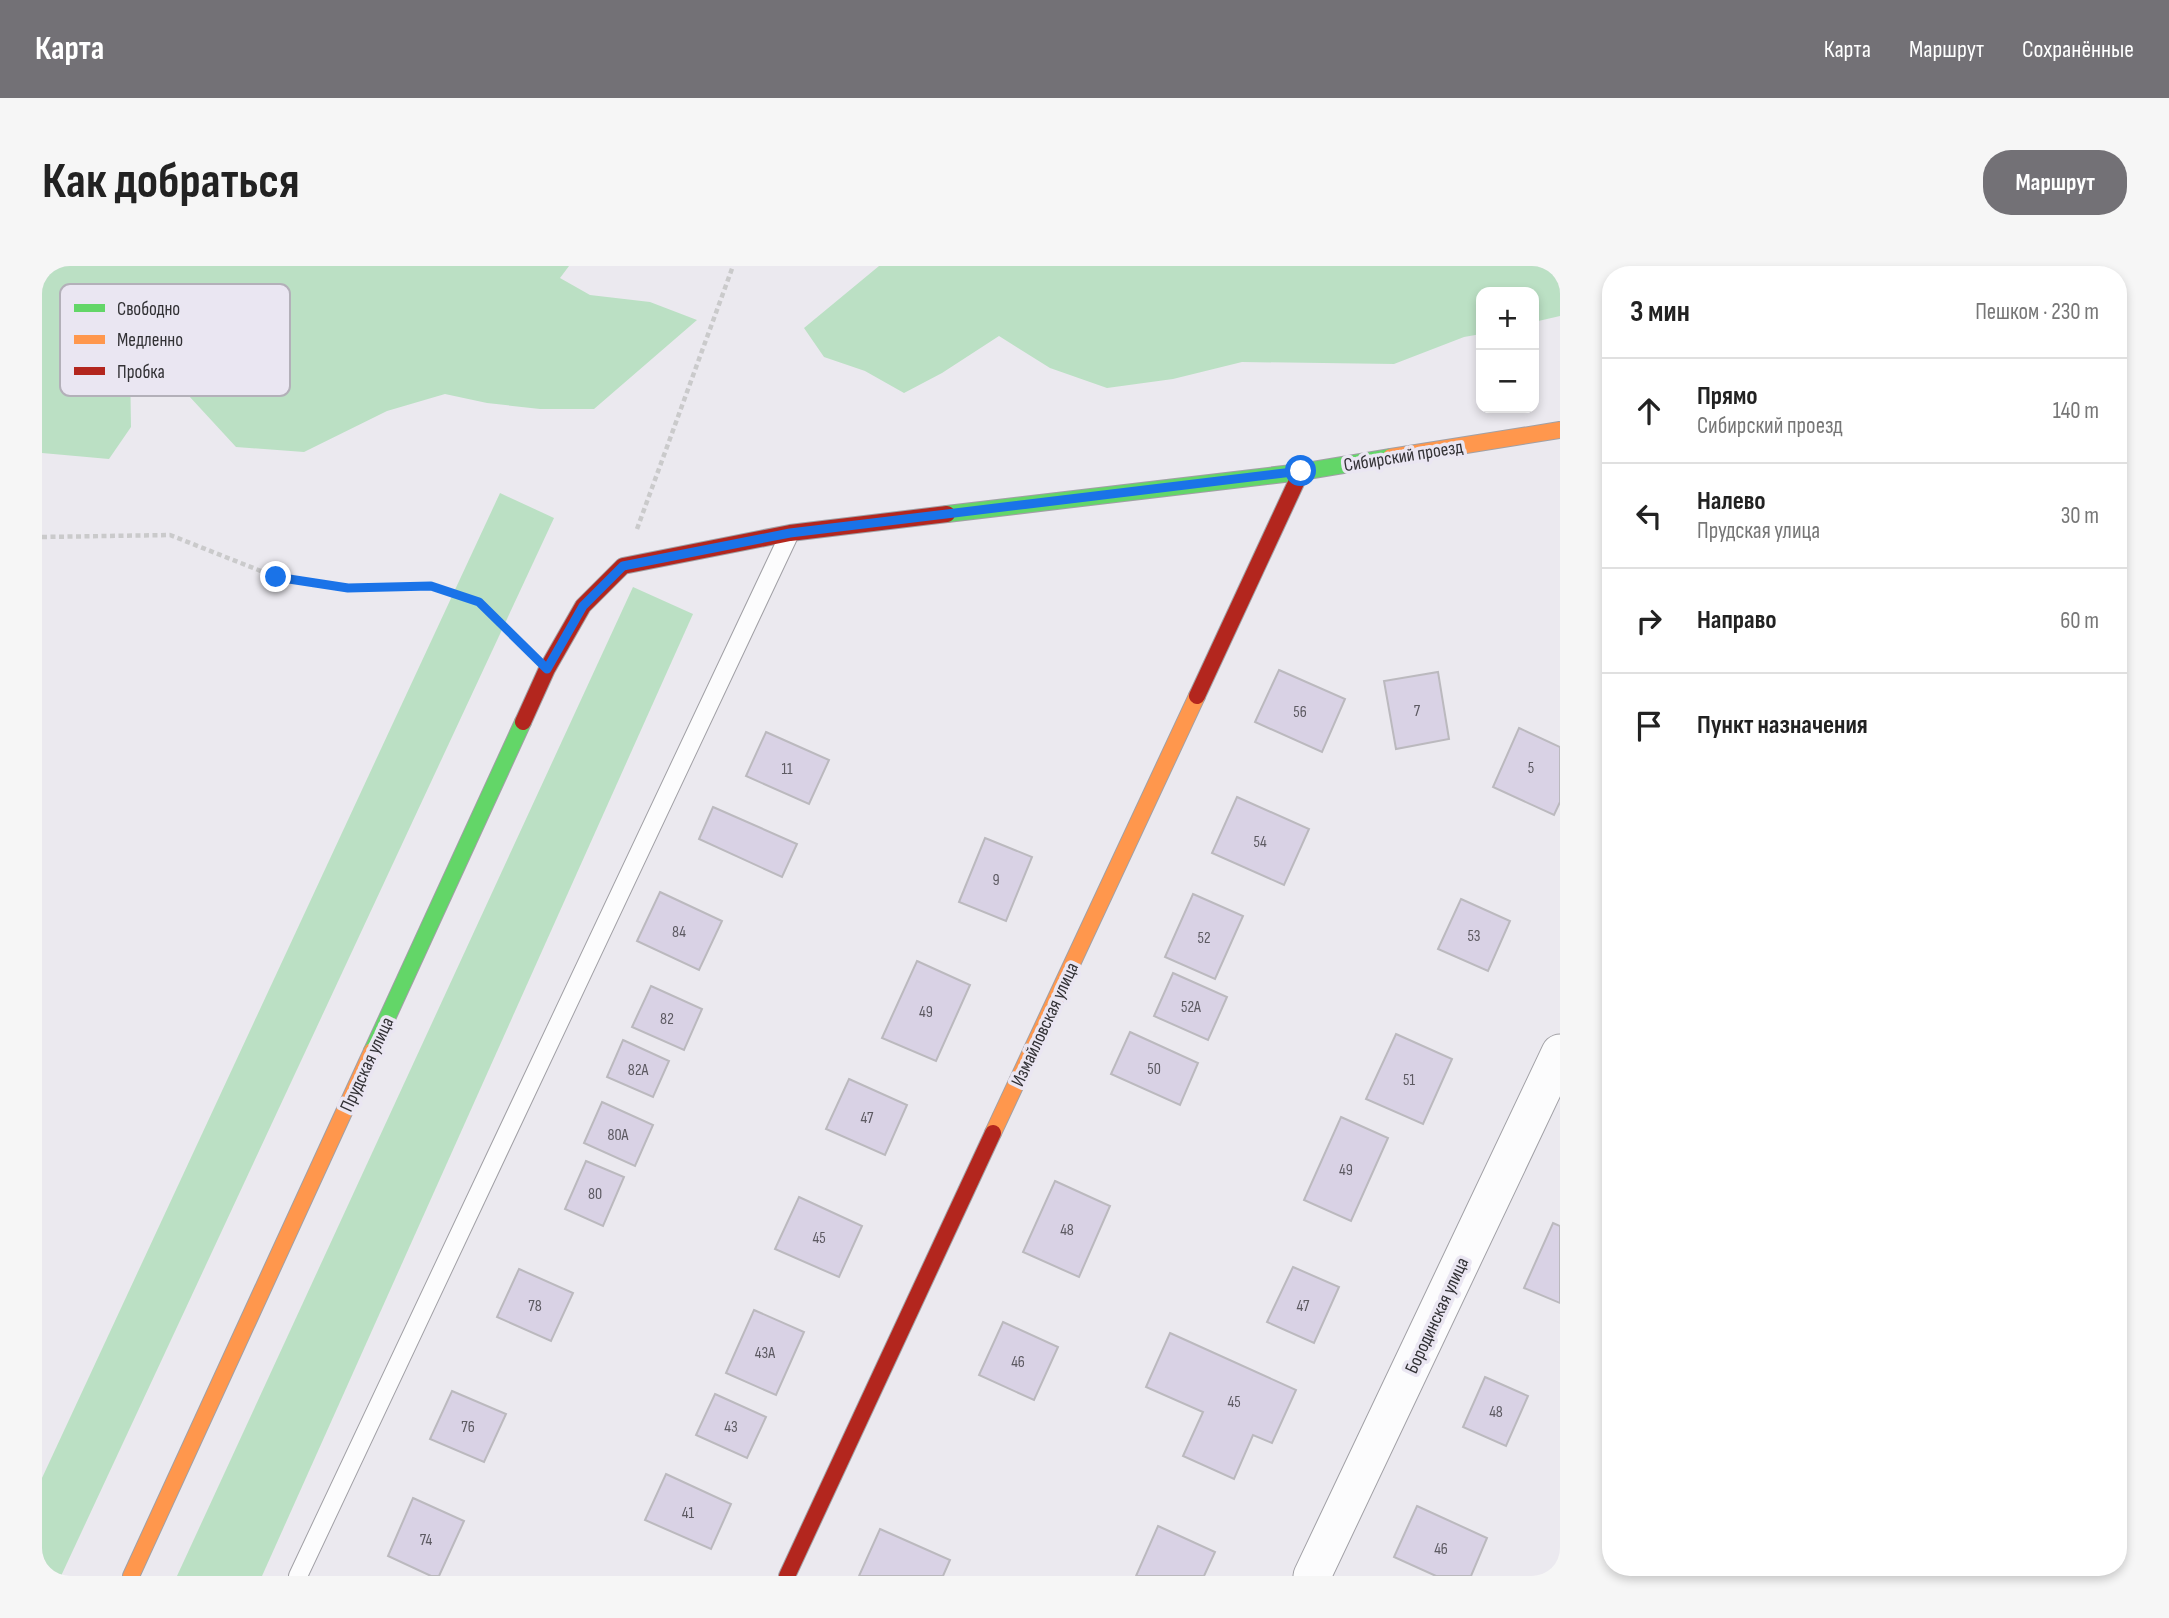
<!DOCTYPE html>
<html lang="ru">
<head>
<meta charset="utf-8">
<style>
  :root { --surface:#fff; --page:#f6f6f6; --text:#222; --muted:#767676; --line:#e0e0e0; --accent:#737176 }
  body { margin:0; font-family:"Sofia Sans Condensed",sans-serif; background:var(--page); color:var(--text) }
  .controls { position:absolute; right:21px; top:21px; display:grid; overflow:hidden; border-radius:14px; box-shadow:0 4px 10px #0003 }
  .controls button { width:63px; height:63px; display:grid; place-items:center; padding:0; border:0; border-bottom:2px solid var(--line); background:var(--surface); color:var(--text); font:35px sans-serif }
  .stop { position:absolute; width:21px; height:21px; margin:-16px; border:5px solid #1a73e8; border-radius:50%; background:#fff }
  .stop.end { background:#1a73e8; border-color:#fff; box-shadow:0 2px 7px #0008 }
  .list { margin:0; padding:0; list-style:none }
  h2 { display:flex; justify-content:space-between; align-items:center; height:91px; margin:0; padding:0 28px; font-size:30px }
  h2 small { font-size:23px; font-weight:400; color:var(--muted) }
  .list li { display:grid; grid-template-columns:46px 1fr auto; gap:21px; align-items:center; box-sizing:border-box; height:105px; padding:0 28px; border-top:2px solid var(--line) }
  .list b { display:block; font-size:26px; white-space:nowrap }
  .list p { margin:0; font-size:23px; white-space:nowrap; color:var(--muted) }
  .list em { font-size:23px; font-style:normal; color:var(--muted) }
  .icon { flex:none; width:38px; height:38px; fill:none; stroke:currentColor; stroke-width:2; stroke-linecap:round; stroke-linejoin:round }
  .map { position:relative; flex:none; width:1518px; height:1310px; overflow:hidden; border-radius:28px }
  header { display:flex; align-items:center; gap:42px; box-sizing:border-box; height:98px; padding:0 35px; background:var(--accent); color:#fff }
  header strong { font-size:33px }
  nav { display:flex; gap:38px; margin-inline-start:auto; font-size:24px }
  .intro { display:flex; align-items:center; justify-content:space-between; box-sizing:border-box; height:168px; padding:0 42px }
  h1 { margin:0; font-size:49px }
  .button { padding:18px 32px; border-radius:28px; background:var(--accent); color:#fff; font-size:24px; font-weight:700 }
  main { display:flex; gap:42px; padding:0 42px }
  aside { flex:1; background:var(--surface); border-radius:28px; box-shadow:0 4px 10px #0003 }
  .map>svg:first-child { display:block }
  .green { fill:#bbe0c4 }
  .building { fill:#d9d2e5; stroke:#bbb9be; stroke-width:2 }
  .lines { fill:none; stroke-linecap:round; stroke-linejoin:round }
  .lane-casing { stroke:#a1a0a5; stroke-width:20 }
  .street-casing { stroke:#a1a0a5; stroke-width:39 }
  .fast-casing { stroke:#a1a0a5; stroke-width:18 }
  .slow-casing { stroke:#a1a0a5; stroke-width:18 }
  .jam-casing { stroke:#a1a0a5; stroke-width:18 }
  .path { stroke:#cacacb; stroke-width:4.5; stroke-dasharray:5 3.5; stroke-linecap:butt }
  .lane { stroke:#fcfcfd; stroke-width:18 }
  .street { stroke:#fcfcfd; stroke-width:37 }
  .fast { stroke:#63d668; stroke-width:16 }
  .slow { stroke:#ff974d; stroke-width:16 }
  .jam { stroke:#b3261e; stroke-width:16 }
  .route { stroke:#1a73e8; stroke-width:9 }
  .labels { text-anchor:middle; stroke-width:7; stroke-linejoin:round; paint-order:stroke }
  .number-label { font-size:16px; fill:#5c5961 }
  .street-label { font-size:19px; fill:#323135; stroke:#eae6f2 }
  .key { fill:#eae6f2; stroke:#b3b0b9; stroke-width:2 }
  .key-label { font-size:19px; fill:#323135 }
</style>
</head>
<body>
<header>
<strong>Карта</strong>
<nav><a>Карта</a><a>Маршрут</a><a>Сохранённые</a></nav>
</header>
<div class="intro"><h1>Как добраться</h1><a class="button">Маршрут</a></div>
<main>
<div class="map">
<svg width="1518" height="1310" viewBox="0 0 1518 1310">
  <rect width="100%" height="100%" fill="#ebe9ef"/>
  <g class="green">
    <path d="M0 0H527L518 12 548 29 608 36 655 54 552 143H498L445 137 403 128 345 145 262 186 194 181 147 130 127 84 88 94 89 161 67 193 0 187Z"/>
    <path d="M837 0H1518V50L1492 56V26H1439V68L1422 71 1352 98 1200 96 1131 113 1065 122 1008 102 957 70 900 107 862 127 823 105 782 91 762 62Z"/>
    <path d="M458 227 512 252 19 1310H0V1212Z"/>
    <path d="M591 321 651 348 220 1310H135Z"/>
  </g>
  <g class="building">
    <path d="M1237 404 1303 433 1280 486 1213 456Z"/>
    <path d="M1396 406 1407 473 1354 483 1342 415Z"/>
    <path d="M1477 462 1518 481V536L1512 549 1451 521Z"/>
    <path d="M724 466 787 494 767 538 704 510Z"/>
    <path d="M1195 531 1267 563 1242 619 1170 587Z"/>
    <path d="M671 541 755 578 740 611 657 573Z"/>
    <path d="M943 572 990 591 964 655 917 636Z"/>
    <path d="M618 626 680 655 657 704 595 675Z"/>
    <path d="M1151 628 1201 650 1173 713 1123 691Z"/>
    <path d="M1419 633 1468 655 1446 705 1396 683Z"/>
    <path d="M875 695 928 719 894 795 840 772Z"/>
    <path d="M1131 707 1185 731 1166 774 1112 750Z"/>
    <path d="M609 720 660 743 642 784 590 761Z"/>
    <path d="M1088 766 1156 797 1138 839 1069 808Z"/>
    <path d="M1354 768 1410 793 1381 858 1324 833Z"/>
    <path d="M581 774 627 795 611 831 565 811Z"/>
    <path d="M807 813 865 839 843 889 784 863Z"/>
    <path d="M560 836 611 859 593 900 542 877Z"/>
    <path d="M1299 851 1346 872 1309 955 1262 934Z"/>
    <path d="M544 895 582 911 561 960 523 943Z"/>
    <path d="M1013 915 1068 940 1037 1011 981 986Z"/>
    <path d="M757 931 820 960 797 1011 733 983Z"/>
    <path d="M1511 957 1518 960V1037L1482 1022Z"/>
    <path d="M1251 1001 1297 1021 1272 1077 1225 1056Z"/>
    <path d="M477 1003 531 1027 509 1075 455 1051Z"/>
    <path d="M712 1044 762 1066 734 1129 684 1107Z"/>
    <path d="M961 1056 1016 1081 992 1134 937 1109Z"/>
    <path d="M1128 1067 1254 1124 1230 1177 1211 1169 1192 1213 1141 1190 1161 1146 1104 1121Z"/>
    <path d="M1443 1111 1486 1130 1464 1180 1421 1161Z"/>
    <path d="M410 1125 464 1148 442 1196 388 1173Z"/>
    <path d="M673 1128 724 1151 705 1192 654 1169Z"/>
    <path d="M624 1208 689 1238 669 1283 603 1254Z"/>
    <path d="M371 1232 422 1255 397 1310H389L346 1290Z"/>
    <path d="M1375 1240 1445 1272 1429 1310H1394L1352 1291Z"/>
    <path d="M1116 1260 1173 1286 1162 1310H1094Z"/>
    <path d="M838 1263 908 1294 901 1310H817Z"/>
  </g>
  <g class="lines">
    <g class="lane-casing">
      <path id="lane" d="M256 1310 747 269"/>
    </g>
    <g class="street-casing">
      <path id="street" d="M1270 1310 1518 787"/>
    </g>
    <g class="fast-casing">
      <g id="fast">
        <path d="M905 248 1259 206 1349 191"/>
        <path d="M330 785 481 456"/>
      </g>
    </g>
    <g class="slow-casing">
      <g id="slow">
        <path d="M1349 191 1518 164"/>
        <path d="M951 867 1155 430"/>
        <path d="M89 1310 330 785"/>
      </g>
    </g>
    <g class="jam-casing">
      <g id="jam">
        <path d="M1155 430 1259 206"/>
        <path d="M481 456 505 403 541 340 581 300 748 267 905 248"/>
        <path d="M745 1310 951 867"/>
      </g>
    </g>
    <g class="path">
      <path d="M595 263 691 0"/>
      <path d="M0 271 128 269 234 311 306 322 389 320 437 336 481 379"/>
    </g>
    <use href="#lane" class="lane"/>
    <use href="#street" class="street"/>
    <use href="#fast" class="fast"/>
    <use href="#slow" class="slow"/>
    <use href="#jam" class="jam"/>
  </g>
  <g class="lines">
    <path class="route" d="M234 311 306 322 389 320 437 336 505 403 541 340 581 300 748 267 1259 205"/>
  </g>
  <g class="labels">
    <g class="number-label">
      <text x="1375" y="450">7</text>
      <text x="1258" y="451">56</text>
      <text x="1489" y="507">5</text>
      <text x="745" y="508">11</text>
      <text x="1218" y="581">54</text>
      <text x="954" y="619">9</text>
      <text x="637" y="671">84</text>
      <text x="1432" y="675">53</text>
      <text x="1162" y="677">52</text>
      <text x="1149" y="746">52А</text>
      <text x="884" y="751">49</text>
      <text x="625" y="758">82</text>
      <text x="1112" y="808">50</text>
      <text x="596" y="809">82А</text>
      <text x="1367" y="819">51</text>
      <text x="825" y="857">47</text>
      <text x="576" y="874">80А</text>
      <text x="1304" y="909">49</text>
      <text x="553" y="933">80</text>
      <text x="1025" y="969">48</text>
      <text x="777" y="977">45</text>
      <text x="493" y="1045">78</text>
      <text x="1261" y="1045">47</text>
      <text x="723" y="1092">43А</text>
      <text x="976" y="1101">46</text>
      <text x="1192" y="1141">45</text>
      <text x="1454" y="1151">48</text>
      <text x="426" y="1166">76</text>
      <text x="689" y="1166">43</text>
      <text x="646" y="1252">41</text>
      <text x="384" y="1279">74</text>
      <text x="1399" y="1288">46</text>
    </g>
    <g class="street-label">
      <text transform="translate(1361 189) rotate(-9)" y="7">Сибирский проезд</text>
      <text transform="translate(1002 758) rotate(-65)" y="7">Измайловская улица</text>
      <text transform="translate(324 798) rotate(-65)" y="7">Прудская улица</text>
      <text transform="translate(1394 1049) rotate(-65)" y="7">Бородинская улица</text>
    </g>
  </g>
  <rect x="18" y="18" width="230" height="112" rx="10" class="key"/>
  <rect x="32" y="38" width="31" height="8" fill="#63d668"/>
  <rect x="32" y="69" width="31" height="9" fill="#ff974d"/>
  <rect x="32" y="101" width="31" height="8" fill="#b3261e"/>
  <g class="key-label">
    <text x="75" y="49">Свободно</text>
    <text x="75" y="80">Медленно</text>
    <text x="75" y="112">Пробка</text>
  </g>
</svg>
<div class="controls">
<button>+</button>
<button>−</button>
</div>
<div class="stop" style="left:1259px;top:205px"></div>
<div class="stop end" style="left:234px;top:311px"></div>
</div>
<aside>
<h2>3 мин<small>Пешком · 230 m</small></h2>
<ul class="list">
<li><svg class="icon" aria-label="ahead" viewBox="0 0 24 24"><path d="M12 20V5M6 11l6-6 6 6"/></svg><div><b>Прямо</b><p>Сибирский проезд</p></div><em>140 m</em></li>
<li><svg class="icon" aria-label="left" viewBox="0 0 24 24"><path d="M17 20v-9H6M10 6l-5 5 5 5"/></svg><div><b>Налево</b><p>Прудская улица</p></div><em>30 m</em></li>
<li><svg class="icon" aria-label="right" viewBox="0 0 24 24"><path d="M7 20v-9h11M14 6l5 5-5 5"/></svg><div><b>Направо</b></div><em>60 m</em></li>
<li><svg class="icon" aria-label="arrive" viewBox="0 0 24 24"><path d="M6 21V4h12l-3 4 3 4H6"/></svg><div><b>Пункт назначения</b></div></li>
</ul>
</aside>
</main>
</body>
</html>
